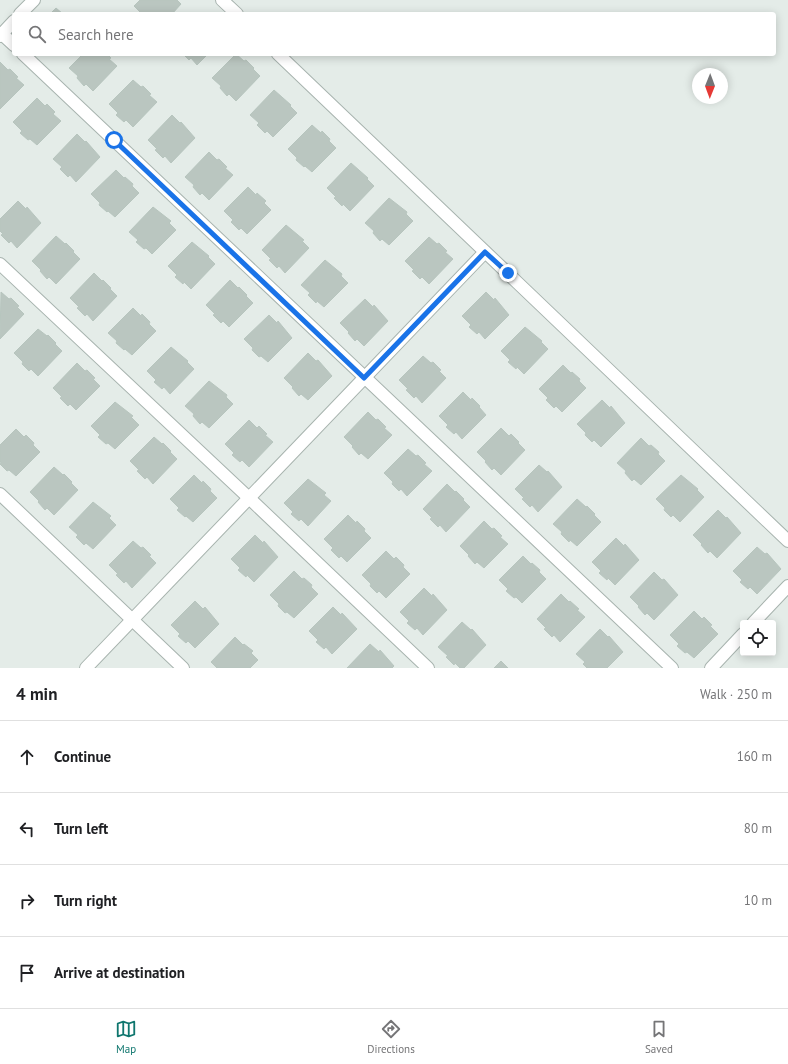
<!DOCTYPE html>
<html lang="en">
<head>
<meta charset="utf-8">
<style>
  :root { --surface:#fff; --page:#f6f6f6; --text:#202124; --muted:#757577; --line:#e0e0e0; --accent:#0f766e }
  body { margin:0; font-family:"PT Sans",sans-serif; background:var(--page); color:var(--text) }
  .controls { position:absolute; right:12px; bottom:12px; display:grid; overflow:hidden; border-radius:4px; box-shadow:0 2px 10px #0003 }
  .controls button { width:36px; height:36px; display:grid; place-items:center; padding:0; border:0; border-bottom:1px solid var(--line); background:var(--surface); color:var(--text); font:20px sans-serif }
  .compass { position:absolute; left:692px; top:68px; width:36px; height:36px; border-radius:50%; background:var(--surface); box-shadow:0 2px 10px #0003; rotate:181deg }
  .stop { position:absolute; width:12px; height:12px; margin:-9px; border:3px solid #1a73e8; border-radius:50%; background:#fff }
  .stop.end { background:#1a73e8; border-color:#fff; box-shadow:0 1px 4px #0008 }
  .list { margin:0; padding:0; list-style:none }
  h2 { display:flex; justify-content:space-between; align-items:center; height:52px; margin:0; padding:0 16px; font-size:17px }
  h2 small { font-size:13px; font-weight:400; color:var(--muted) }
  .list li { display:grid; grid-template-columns:26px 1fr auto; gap:12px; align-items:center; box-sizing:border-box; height:72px; padding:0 16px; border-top:1px solid var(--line) }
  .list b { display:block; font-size:15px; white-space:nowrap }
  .list em { font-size:13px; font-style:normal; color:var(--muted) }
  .icon { flex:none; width:22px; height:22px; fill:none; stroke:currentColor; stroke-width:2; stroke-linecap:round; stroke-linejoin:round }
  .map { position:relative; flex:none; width:788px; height:668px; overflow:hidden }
  .search { position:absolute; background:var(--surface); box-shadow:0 2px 10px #0003; left:12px; right:12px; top:12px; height:44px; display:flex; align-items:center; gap:10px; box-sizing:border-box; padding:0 14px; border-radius:4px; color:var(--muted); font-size:15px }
  .sheet { height:340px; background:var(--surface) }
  nav { display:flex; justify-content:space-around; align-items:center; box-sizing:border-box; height:56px; border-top:1px solid var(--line); background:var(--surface); font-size:11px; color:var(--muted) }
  nav a { display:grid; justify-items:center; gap:2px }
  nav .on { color:var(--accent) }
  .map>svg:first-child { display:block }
  .building { fill:#bac6c0; stroke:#b7c5be }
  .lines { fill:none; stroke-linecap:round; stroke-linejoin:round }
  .minor-casing { stroke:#a7b3ae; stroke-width:14 }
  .minor { stroke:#fff; stroke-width:12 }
  .route { stroke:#1a73e8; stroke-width:5 }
</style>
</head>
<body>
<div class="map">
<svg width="788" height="668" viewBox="0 0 788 668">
  <rect width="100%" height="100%" fill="#e4ece8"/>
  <g class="building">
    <path d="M140 0H177L181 4 172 14H142L134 6Z"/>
    <path d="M56 8 63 14H50Z"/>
    <path d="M83 54H107L111 58 109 59 117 66 93 91 86 84 84 86 77 78 78 76 69 68Z"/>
    <path d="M183 54H208L197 65 191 58 189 60Z"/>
    <path d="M236 54 244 61 246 60 254 68 253 69 260 76 236 101 229 94 227 96 220 88 221 86 212 78Z"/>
    <path d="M0 62 8 70 10 69 18 77 16 78 24 85 0 109Z"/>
    <path d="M133 80 141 87 143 86 151 94 149 95 157 102 133 127 126 120 124 122 116 115 118 113 109 104Z"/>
    <path d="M274 90 291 105 290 106 297 113 273 137 267 131 265 133 257 125 259 123 250 115Z"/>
    <path d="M37 98 45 106 47 104 55 112 53 114 61 121 37 145 30 139 28 140 20 133 22 131 13 122Z"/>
    <path d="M172 115 180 123 181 122 195 138 171 163 165 156 163 158 155 150 157 149 148 140Z"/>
    <path d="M312 125 321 133 322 131 330 139 329 141 336 148 312 172 305 166 304 167 296 160 297 158 288 149Z"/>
    <path d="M77 134 85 142 86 141 100 157 76 182 70 175 68 177 60 169 62 167 53 159Z"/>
    <path d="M209 152 217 160 219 159 227 167 225 168 233 175 209 200 202 193 200 195 193 187 194 185 185 177Z"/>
    <path d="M351 163 368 178 367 179 374 186 350 211 343 204 342 206 334 198 336 197 327 188Z"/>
    <path d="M116 170 124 178 125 177 133 184 132 186 139 193 115 217 108 211 107 212 99 205 100 203 91 194Z"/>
    <path d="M248 187 256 195 257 193 266 201 264 203 271 210 247 234 241 228 239 230 231 222 233 220 224 211Z"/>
    <path d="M389 198 407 212 406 214 413 221 389 245 382 239 380 241 373 233 374 231 365 223Z"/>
    <path d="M18 201 26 209 27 207 41 223 17 248 11 241 9 243 1 235 3 234 0 231V219Z"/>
    <path d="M153 207 171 221 169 223 176 230 152 254 146 248 144 249 136 242 138 240 129 232Z"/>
    <path d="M286 225 304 240 302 241 309 248 285 273 279 266 277 268 269 260 271 259 262 250Z"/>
    <path d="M56 236 65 244 66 243 74 251 73 252 80 259 56 284 49 277 47 279 40 271 41 270 32 261Z"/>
    <path d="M429 237 437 244 439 243 447 251 445 252 453 259 429 284 422 277 420 279 412 271 414 270 405 261Z"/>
    <path d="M192 242 209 256 208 257 215 264 191 289 184 282 183 284 175 277 177 275 168 266Z"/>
    <path d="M325 260 342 274 341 276 348 283 324 307 317 301 316 303 308 295 310 293 301 285Z"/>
    <path d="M94 273 102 281 103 280 111 288 110 289 117 296 93 321 87 314 85 316 77 308 79 307 70 298Z"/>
    <path d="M230 280 238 288 239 287 247 295 246 296 253 303 229 327 223 321 221 323 213 315 215 314 206 305Z"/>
    <path d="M1 292 9 299 11 298 19 306 17 307 24 314 0 339Z"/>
    <path d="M486 292 494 300 495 298 509 315 485 339 479 332 477 334 469 327 471 325 462 316Z"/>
    <path d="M365 299 373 307 374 305 388 321 364 346 357 339 355 341 348 333 349 332 340 323Z"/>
    <path d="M133 308 141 316 142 314 150 322 149 324 156 331 132 355 125 349 124 350 116 343 117 341 108 333Z"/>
    <path d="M269 315 277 323 278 321 292 338 268 362 261 356 259 357 252 350 253 348 244 339Z"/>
    <path d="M525 327 542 341 541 342 548 349 524 374 517 367 516 369 508 362 510 360 501 351Z"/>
    <path d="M38 329 47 336 48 335 56 343 55 344 62 351 38 376 31 369 29 371 22 364 23 362 14 353Z"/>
    <path d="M171 347 188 361 187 362 194 369 170 394 164 387 162 389 154 382 156 380 147 371Z"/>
    <path d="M308 353 316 361 318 360 332 376 308 400 301 394 299 396 292 388 293 387 284 378Z"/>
    <path d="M423 356 431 363 433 362 441 370 439 371 446 378 422 403 416 396 414 398 406 390 408 389 399 380Z"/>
    <path d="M77 363 85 371 87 370 95 378 93 379 100 386 76 410 70 404 68 406 60 398 62 397 53 388Z"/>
    <path d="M563 365 571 373 572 372 580 379 579 381 586 388 562 412 556 406 554 408 546 400 548 398 539 389Z"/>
    <path d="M209 381 227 395 226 397 233 404 209 428 202 422 200 424 193 416 194 414 185 406Z"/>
    <path d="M463 392 471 400 472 398 480 406 479 407 486 415 462 439 456 432 454 434 446 427 448 425 439 416Z"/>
    <path d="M602 400 610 408 611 406 625 423 601 447 594 440 592 442 585 435 586 433 577 424Z"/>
    <path d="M115 402 133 416 131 417 139 425 115 449 108 443 106 444 98 437 100 435 91 426Z"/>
    <path d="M368 412 376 420 378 419 386 427 384 428 392 435 368 459 361 453 359 455 352 447 353 446 344 437Z"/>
    <path d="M249 420 257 428 259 426 267 434 265 435 273 442 249 467 242 460 240 462 232 455 234 453 225 444Z"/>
    <path d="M501 428 509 436 511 434 519 442 518 443 525 450 501 475 494 468 492 470 485 462 486 461 477 452Z"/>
    <path d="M16 429 24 437 26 435 34 443 33 445 40 452 16 476 9 470 7 471 0 464 1 462 0 461V445Z"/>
    <path d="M154 437 162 444 163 443 171 451 170 452 177 459 153 484 147 477 145 479 137 471 139 470 130 461Z"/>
    <path d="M641 438 649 446 651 445 659 452 658 454 665 461 641 485 634 479 632 481 625 473 626 471 617 463Z"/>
    <path d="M408 449 416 456 418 455 426 463 424 464 432 471 407 496 401 489 399 491 392 484 393 482 384 473Z"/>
    <path d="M539 465 547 472 548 471 562 487 538 512 532 505 530 507 522 499 524 498 515 489Z"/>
    <path d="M54 467 63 475 64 474 72 482 71 483 78 490 54 515 47 508 45 510 38 502 39 501 30 492Z"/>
    <path d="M194 475 202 483 203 481 211 489 210 491 217 498 193 522 186 516 185 517 177 510 179 508 170 499Z"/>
    <path d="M681 475 698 489 697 490 704 497 680 522 673 515 671 517 664 510 665 508 656 499Z"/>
    <path d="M308 479 326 493 324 495 331 501 308 526 301 519 299 521 291 514 293 512 284 503Z"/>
    <path d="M447 484 455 492 456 491 464 499 463 500 470 507 446 532 440 525 438 527 430 519 432 518 423 509Z"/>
    <path d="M577 499 586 507 587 506 595 514 594 515 601 522 577 546 570 540 569 542 561 534 562 532 553 524Z"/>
    <path d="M93 502 111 516 109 518 116 525 93 549 86 543 84 545 76 537 78 535 69 527Z"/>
    <path d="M718 510 726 518 727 517 741 533 717 558 710 551 708 553 701 545 702 544 693 535Z"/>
    <path d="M348 515 356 523 357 521 365 529 364 531 371 538 347 562 341 556 339 558 331 550 333 548 324 539Z"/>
    <path d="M484 521 492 529 494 528 502 536 500 537 508 544 484 568 477 562 475 564 468 556 469 555 460 546Z"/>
    <path d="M255 535 263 543 264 541 278 557 254 582 247 575 246 577 238 570 240 568 231 559Z"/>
    <path d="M616 538 624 546 625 544 639 560 615 585 608 578 607 580 599 573 601 571 592 562Z"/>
    <path d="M133 541 141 548 143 547 151 555 149 556 156 563 132 588 126 581 124 583 116 575 118 574 109 565Z"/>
    <path d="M757 547 765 554 767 553 781 569 757 594 750 587 748 589 740 582 742 580 733 571Z"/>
    <path d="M386 551 394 559 396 557 404 565 403 567 410 574 386 598 379 591 377 593 370 586 371 584 362 575Z"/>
    <path d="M523 556 531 564 532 563 540 570 539 572 546 579 522 603 516 597 514 598 506 591 508 589 499 580Z"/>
    <path d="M294 571 302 579 304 578 312 585 311 587 318 594 294 618 287 612 285 613 278 606 279 604 270 595Z"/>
    <path d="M654 572 662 580 664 579 678 595 654 620 647 613 645 615 638 607 639 606 630 597Z"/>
    <path d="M424 588 432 596 433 594 447 610 423 635 417 628 415 630 407 623 409 621 400 612Z"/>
    <path d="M561 594 569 602 570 601 579 609 577 610 585 617 560 642 554 635 552 637 544 629 546 628 537 619Z"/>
    <path d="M195 601 203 609 205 607 219 624 195 648 188 641 186 643 178 636 180 634 171 625Z"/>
    <path d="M333 607 341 615 342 613 357 629 332 654 326 647 324 649 316 642 318 640 309 631Z"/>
    <path d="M694 611 702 619 704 617 712 625 710 626 718 634 694 658 687 652 685 653 677 646 679 644 670 635Z"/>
    <path d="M462 622 471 630 472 629 486 645 464 668H460L455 663 454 665 446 657 448 656 438 647Z"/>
    <path d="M600 629 608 637 609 636 623 652 607 668H587L583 664 585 662 576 654Z"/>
    <path d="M235 637 243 645 244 644 253 651 251 653 258 660 250 668H217L211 662Z"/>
    <path d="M370 644 379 652 380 650 394 666 392 668H347Z"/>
    <path d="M501 661 508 668H494Z"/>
  </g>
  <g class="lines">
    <g class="minor-casing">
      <g id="minor">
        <path d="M222 0 237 14"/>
        <path d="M20 14 34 0"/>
        <path d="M2 34 14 45"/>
        <path d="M0 36 14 21"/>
        <path d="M23 54 672 668"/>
        <path d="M278 54 788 541"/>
        <path d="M0 264 249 498 428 668"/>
        <path d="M0 494 183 668"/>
        <path d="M753 623 788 586"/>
        <path d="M86 668 485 252"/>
        <path d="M711 668 743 634"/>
      </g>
    </g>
    <use href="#minor" class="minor"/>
  </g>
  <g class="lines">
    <path class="route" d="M114 140 364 378 485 252 508 273"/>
  </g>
</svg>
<div class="controls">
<button><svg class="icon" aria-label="locate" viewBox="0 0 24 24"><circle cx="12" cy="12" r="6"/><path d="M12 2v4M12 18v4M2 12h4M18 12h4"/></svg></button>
</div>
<svg class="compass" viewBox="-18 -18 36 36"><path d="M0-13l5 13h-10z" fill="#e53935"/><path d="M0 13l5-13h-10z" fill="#757577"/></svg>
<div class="stop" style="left:114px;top:140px"></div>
<div class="stop end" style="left:508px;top:273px"></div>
<div class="search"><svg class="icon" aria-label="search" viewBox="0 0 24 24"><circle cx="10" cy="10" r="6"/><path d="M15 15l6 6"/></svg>Search here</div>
</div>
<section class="sheet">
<h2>4 min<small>Walk · 250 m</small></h2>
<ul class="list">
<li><svg class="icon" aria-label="ahead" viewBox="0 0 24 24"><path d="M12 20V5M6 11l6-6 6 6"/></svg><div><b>Continue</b></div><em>160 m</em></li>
<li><svg class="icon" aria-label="left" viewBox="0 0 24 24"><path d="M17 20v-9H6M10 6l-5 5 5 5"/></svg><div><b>Turn left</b></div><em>80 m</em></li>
<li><svg class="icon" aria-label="right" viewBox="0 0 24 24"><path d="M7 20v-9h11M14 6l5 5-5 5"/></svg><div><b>Turn right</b></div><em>10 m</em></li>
<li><svg class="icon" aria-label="arrive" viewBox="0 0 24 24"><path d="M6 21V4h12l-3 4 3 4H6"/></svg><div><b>Arrive at destination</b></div></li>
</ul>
</section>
<nav>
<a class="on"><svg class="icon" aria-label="map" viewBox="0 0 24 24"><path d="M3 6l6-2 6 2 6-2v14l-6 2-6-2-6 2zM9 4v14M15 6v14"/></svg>Map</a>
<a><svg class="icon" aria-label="directions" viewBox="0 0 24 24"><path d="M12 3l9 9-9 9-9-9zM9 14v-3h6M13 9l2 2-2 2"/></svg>Directions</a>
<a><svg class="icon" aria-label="saved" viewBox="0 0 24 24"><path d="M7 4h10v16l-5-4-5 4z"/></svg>Saved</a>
</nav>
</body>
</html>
